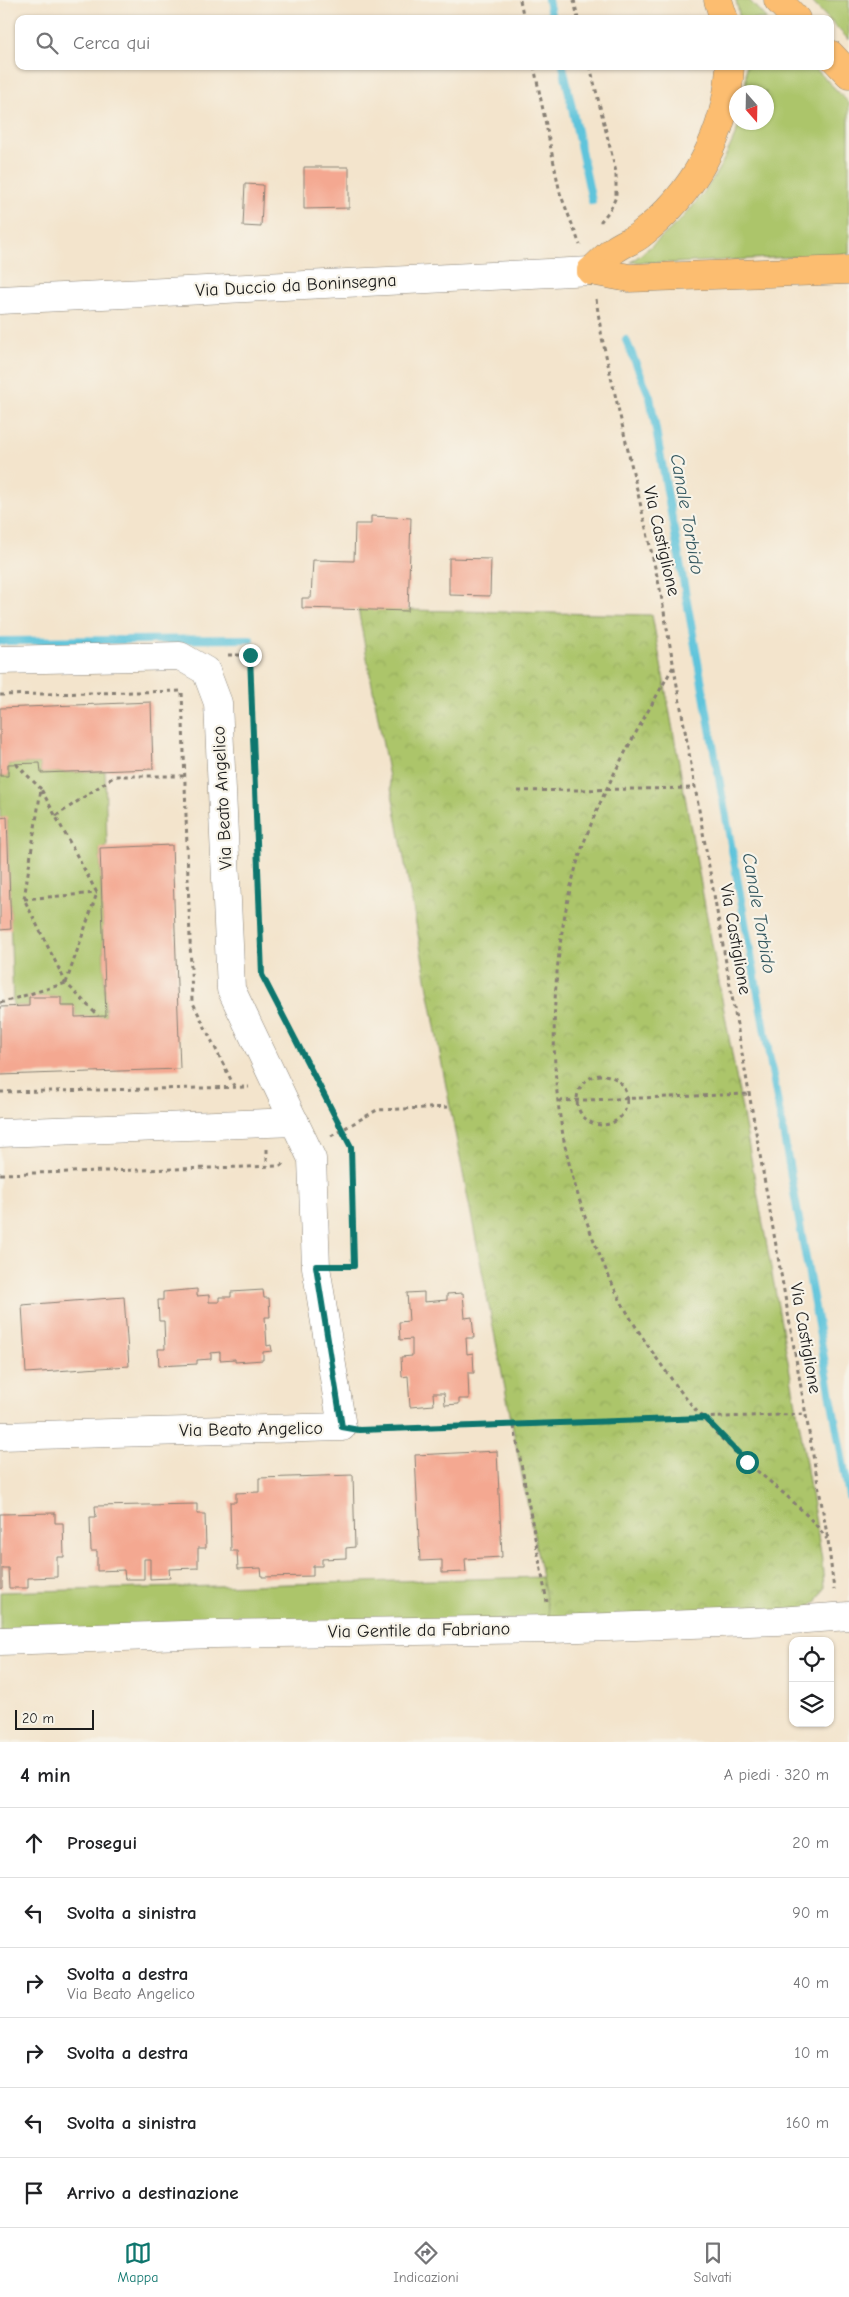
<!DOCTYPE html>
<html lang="it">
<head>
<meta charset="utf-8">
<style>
  :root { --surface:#fff; --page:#f6f6f6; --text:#202124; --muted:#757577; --line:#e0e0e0; --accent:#0f766e }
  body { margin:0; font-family:"Comic Neue",sans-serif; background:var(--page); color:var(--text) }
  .controls { position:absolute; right:15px; bottom:15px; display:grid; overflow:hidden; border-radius:10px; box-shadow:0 1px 4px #0004 }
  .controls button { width:45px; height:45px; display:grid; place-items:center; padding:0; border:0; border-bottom:1px solid var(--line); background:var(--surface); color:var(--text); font:25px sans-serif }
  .compass { position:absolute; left:729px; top:85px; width:45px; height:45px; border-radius:50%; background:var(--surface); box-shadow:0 1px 4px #0004; rotate:160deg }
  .scale { position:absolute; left:15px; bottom:12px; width:79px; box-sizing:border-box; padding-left:5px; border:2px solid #1c1c1c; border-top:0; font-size:14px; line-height:18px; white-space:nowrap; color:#1c1c1c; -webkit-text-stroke:4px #f7f3e8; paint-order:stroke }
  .stop { position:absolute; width:15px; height:15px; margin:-11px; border:4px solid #0f766e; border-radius:50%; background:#fff }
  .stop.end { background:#0f766e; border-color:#fff; box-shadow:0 1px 5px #0008 }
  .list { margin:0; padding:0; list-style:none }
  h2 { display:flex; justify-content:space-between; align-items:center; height:65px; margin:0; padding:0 20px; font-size:21px }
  h2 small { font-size:16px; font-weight:400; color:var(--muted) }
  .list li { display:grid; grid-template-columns:32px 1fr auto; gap:15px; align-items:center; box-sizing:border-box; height:70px; padding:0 20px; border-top:1px solid var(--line) }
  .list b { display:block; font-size:19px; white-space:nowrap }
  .list p { margin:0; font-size:16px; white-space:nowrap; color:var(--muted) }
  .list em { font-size:16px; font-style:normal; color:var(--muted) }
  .icon { flex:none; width:28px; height:28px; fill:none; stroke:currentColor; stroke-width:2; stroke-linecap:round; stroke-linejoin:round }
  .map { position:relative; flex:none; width:849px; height:1742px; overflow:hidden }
  .search { position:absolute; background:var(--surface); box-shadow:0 1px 4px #0004; left:15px; right:15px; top:15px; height:55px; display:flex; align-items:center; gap:12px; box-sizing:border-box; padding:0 18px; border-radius:10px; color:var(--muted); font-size:19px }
  .sheet { height:485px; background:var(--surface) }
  nav { display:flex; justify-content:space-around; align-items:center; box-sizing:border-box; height:70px; border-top:1px solid var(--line); background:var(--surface); font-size:14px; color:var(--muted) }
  nav a { display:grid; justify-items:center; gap:2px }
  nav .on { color:var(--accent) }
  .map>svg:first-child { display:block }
  .green { fill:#acc56a; stroke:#647043 }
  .park { fill:url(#park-crowns); stroke:#647043 }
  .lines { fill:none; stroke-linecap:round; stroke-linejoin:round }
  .stream { stroke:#5ec4db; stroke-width:8 }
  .building { fill:#f4a891 }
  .street-casing { stroke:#888074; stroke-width:29 }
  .primary-casing { stroke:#888074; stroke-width:29 }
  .path { stroke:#888074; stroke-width:3; stroke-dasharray:4 4; stroke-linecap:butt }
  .street { stroke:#fff; stroke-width:28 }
  .primary { stroke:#fcbd6f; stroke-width:28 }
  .route { stroke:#0f766e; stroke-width:6 }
  .labels { text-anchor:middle; stroke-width:4.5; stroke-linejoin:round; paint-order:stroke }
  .street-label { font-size:18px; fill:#1c1c1c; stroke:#f7f3e8 }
  .water-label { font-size:19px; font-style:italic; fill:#33575f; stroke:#f7f3e8 }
</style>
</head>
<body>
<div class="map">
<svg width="849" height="1742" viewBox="0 0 849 1742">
  <defs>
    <pattern id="park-crowns" width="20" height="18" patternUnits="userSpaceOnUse" patternTransform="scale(1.25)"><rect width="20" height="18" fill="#acc56a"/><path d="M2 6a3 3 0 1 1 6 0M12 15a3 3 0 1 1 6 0" fill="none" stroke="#93a95b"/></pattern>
  </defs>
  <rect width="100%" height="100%" fill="#f7f3e8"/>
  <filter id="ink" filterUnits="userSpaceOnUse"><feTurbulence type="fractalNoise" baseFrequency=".02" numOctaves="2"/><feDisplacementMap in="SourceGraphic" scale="10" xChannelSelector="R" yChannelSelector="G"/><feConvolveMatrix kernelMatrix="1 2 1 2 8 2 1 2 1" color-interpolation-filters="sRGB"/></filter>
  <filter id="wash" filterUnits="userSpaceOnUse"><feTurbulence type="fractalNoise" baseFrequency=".0096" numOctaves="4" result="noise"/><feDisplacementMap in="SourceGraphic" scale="20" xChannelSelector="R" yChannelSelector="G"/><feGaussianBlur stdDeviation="1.12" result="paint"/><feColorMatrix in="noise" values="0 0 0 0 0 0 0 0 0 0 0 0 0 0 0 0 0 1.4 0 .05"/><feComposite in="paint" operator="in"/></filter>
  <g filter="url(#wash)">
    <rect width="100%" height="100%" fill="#f3e4cc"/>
    <g class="green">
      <path d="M736 0H749L767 19H740Z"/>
      <path d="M810 0H849V40Z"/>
      <path d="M746 66H813L849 103V254L674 263 631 262C687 219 714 190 740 123L766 122V92H746Z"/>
      <path d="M40 763 41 773 105 771 107 847 100 848 106 1016 75 1017V1006H61V997H29V1006H13L7 818H0V776H8V764Z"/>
      <path d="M542 1577 550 1619 0 1634V1592Z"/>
    </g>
    <path class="park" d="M358 609 652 615 800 1427 822 1560 824 1588 817 1601 800 1612 550 1619 445 1081Z"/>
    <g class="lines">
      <g class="stream">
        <path d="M548 0 552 19"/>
        <path d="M563 66 592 201"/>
        <path d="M626 340 650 397 849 1496"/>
        <path d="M0 641 250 639"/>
      </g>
    </g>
    <g id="blocks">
      <g class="building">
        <path d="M304 167H349V208L304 209Z"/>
        <path d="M245 184 263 185 261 227 243 226Z"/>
        <path d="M371 516 411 518 408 611 302 608V598H311L313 560 354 561 355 524H371Z"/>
        <path d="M449 558 491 559 490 596 449 595Z"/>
        <path d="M151 702 153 769 41 773 40 763 8 764V776H0V708Z"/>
        <path d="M7 817 11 929 0 930V818Z"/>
        <path d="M172 845 180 1069 0 1075V1007L29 1006V997H61V1006H75V1017L106 1016 100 848Z"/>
        <path d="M197 1289V1296L209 1295V1302H219V1297H231V1292L263 1290 264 1298H269L270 1317H265L267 1346 271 1345 272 1351 263 1352V1360L235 1362V1359L220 1360V1352L211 1353V1359L197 1360V1364L159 1366 158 1349H165L164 1321H159L158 1300H163V1292Z"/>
        <path d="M424 1292V1302L447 1300V1294L463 1293 465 1318 472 1317 474 1338H466L467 1354 473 1353 474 1373H468L469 1399H459V1404L445 1405 444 1393H433L434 1405 410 1407 408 1376 402 1377 401 1357 412 1356V1339L400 1340 399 1322 409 1321 407 1293Z"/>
        <path d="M124 1297 129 1366 26 1373 22 1305Z"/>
        <path d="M497 1451 502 1557 465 1559 466 1572 442 1573V1560L420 1561 415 1455Z"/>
        <path d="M353 1475 355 1547 346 1548V1558L322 1559V1566H313V1576L262 1577 261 1568 238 1569 237 1551H231L230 1502H236V1493L259 1492V1478Z"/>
        <path d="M197 1504V1514H205L206 1548H198V1568L169 1569 170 1578 150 1579V1559H144V1579H125L124 1570 97 1571V1551H91L90 1517H96L95 1506Z"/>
        <path d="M55 1513V1523H63L64 1557H57V1577L28 1578V1588H9L8 1568H2V1588L0 1589V1514Z"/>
      </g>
    </g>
  </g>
  <g filter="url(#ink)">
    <use href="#blocks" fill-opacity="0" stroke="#888074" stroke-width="1"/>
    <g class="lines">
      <g class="street-casing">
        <g id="street">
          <path d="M0 300 591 271"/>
          <path d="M0 660 180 656 206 671 218 703 231 989 312 1159 316 1267 342 1427 0 1436"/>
          <path d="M0 1133 295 1122"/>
          <path d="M0 1641 215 1634 552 1629 777 1621 849 1616"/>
        </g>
      </g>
      <g class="primary-casing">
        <g id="primary">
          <path d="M718 0 724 19"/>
          <path d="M778 0 796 19"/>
          <path d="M830 54 849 74"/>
          <path d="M591 271C599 264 606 256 614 250 622 244 632 241 640 235 694 194 727 133 730 66"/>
          <path d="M591 271 629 278 849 270"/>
        </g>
      </g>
      <g class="path">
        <path d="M520 0 524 19"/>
        <path d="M574 0 578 19"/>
        <path d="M534 66 560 193 580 245"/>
        <path d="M590 66 616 172V197L610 210 601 221V226"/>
        <path d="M596 299 602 338 660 589 828 1540 834 1590"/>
        <path d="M228 655H250L262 975 351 1147 354 1266H342"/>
        <path d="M673 667C637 731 597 796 576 867 554 943 548 1045 561 1123 569 1176 588 1230 610 1279 626 1315 651 1351 675 1384 696 1412 722 1441 749 1464 777 1488 805 1509 827 1539"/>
        <path d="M0 695 182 691 192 1001 235 1088"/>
        <path d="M16 764 41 789"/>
        <path d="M518 791 695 788"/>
        <path d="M56 816 115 776H185"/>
        <path d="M24 899 97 893"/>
        <path d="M66 983 97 893 41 789 24 899 66 983 98 1016"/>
        <path d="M0 1003 66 983"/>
        <circle cx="602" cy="1100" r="25"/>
        <path d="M0 1092 249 1087"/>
        <path d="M559 1101 749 1094"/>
        <path d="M331 1136 377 1110 450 1107"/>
        <path d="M267 1149V1166"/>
        <path d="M0 1174 280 1166 284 1163"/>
        <path d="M514 1426 547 1602"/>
        <path d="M367 1430 806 1414"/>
      </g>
      <use href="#street" class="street"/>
      <use href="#primary" class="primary"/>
    </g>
  </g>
  <g class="lines" filter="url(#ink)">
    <path class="route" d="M250 655 262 975 351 1147 354 1266H316L342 1427 359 1430 705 1418 747 1462"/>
  </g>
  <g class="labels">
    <g class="street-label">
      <text transform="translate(296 285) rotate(-3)" y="6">Via Duccio da Boninsegna</text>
      <text transform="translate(662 541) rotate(77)" y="6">Via Castiglione</text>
      <text transform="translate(222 798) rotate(-93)" y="6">Via Beato Angelico</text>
      <text transform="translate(736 939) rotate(80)" y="6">Via Castiglione</text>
      <text transform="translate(806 1338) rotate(80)" y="6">Via Castiglione</text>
      <text transform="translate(251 1429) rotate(-1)" y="6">Via Beato Angelico</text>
      <text transform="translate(419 1630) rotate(-1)" y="6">Via Gentile da Fabriano</text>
    </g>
    <g class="water-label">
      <text transform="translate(688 514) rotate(80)" y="7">Canale Torbido</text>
      <text transform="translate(760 913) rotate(80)" y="7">Canale Torbido</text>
    </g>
  </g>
</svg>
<div class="controls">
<button><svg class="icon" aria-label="locate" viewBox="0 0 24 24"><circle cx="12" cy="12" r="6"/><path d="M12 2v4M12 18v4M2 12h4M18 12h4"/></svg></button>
<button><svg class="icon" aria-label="layers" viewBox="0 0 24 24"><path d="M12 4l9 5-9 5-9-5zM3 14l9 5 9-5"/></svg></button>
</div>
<svg class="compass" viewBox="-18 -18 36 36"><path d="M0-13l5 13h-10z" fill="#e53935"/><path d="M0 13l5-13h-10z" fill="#757577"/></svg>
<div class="scale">20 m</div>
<div class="stop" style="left:747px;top:1462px"></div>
<div class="stop end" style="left:250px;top:655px"></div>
<div class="search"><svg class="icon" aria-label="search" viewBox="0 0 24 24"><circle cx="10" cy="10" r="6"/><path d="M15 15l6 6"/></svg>Cerca qui</div>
</div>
<section class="sheet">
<h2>4 min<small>A piedi · 320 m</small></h2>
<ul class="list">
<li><svg class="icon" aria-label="ahead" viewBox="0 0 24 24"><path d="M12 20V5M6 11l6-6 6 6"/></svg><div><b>Prosegui</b></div><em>20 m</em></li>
<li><svg class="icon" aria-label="left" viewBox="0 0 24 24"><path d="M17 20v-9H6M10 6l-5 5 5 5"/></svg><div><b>Svolta a sinistra</b></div><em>90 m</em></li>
<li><svg class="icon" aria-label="right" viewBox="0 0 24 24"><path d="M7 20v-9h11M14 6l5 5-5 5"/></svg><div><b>Svolta a destra</b><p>Via Beato Angelico</p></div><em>40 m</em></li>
<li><svg class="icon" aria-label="right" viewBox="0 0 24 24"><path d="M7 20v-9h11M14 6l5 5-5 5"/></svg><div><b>Svolta a destra</b></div><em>10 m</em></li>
<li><svg class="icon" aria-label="left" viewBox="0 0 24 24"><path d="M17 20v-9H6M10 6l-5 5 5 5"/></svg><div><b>Svolta a sinistra</b></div><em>160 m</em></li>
<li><svg class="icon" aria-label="arrive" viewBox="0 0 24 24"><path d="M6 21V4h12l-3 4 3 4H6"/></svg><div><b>Arrivo a destinazione</b></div></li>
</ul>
</section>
<nav>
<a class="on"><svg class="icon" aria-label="map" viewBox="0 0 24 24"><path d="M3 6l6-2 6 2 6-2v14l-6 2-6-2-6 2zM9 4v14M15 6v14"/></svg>Mappa</a>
<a><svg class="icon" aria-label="directions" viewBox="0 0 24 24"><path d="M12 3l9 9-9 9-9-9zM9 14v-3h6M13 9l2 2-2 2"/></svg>Indicazioni</a>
<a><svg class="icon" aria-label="saved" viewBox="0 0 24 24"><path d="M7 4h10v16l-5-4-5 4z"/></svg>Salvati</a>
</nav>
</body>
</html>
